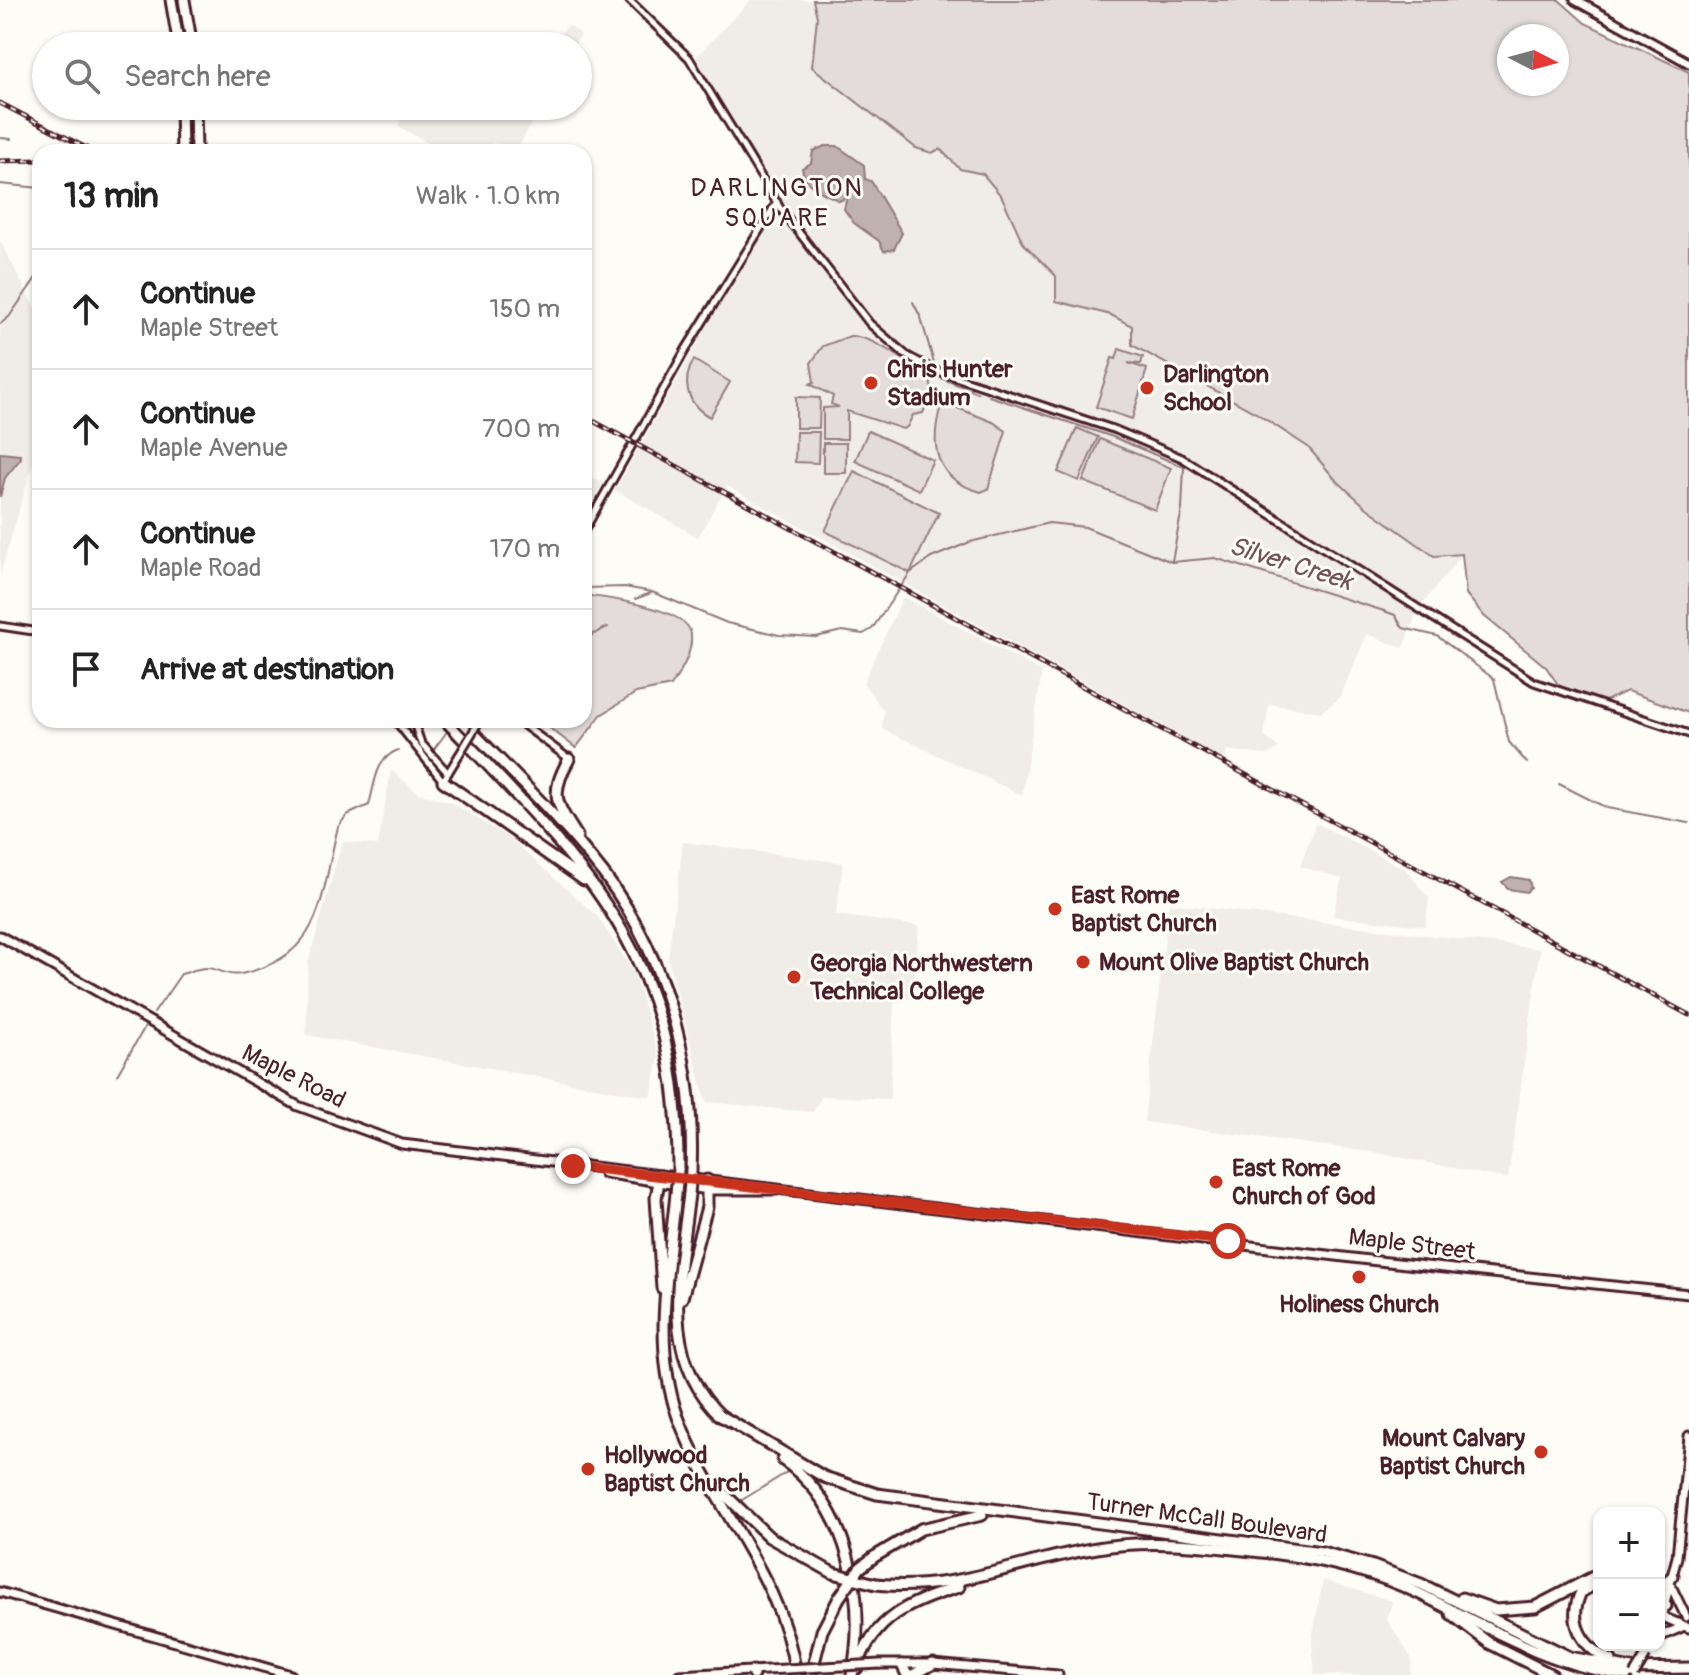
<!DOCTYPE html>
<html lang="en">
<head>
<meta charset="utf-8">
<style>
  :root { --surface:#fff; --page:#f6f6f6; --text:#222; --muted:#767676; --line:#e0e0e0 }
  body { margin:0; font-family:Pangolin,sans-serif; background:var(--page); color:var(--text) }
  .controls { position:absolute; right:24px; bottom:24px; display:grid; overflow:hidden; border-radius:16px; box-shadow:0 2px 6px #0004 }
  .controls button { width:72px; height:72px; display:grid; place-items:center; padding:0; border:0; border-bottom:2px solid var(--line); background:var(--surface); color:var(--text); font:40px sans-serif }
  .compass { position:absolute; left:1497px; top:24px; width:72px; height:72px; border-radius:50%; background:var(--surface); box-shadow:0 2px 6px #0004; rotate:96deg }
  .stop { position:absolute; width:24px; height:24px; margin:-18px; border:6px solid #c8321e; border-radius:50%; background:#fff }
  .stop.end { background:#c8321e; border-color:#fff; box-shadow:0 2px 8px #0008 }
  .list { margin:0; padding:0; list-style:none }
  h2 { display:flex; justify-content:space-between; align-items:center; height:104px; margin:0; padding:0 32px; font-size:34px }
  h2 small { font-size:26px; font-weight:400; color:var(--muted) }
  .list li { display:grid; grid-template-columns:52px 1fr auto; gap:24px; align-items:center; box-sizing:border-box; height:120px; padding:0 32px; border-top:2px solid var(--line) }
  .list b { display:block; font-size:30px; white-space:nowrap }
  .list p { margin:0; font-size:26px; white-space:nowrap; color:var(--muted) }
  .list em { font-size:26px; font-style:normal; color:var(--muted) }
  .icon { flex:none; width:44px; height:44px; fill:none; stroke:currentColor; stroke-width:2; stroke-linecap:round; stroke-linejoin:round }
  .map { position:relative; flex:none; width:1689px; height:1675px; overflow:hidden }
  .search { position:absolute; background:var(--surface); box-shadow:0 2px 6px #0004; left:32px; top:32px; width:560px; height:88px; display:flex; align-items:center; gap:20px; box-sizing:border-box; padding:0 28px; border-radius:44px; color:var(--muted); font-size:30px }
  .panel { position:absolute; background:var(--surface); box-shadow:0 2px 6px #0004; left:32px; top:144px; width:560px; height:584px; border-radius:24px }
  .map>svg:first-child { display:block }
  .built { fill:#f0ece8 }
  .green { fill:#e3dcda; stroke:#967e82; stroke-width:2; fill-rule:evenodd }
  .water { fill:#c0b1b1; stroke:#91777b; stroke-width:2 }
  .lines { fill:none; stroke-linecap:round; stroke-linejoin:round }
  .stream { stroke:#91777b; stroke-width:2 }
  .minor-casing { stroke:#4a1f2b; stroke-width:11 }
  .major-casing { stroke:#4a1f2b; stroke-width:13 }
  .highway-casing { stroke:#4a1f2b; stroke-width:15 }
  .minor { stroke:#fdfcf7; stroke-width:5 }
  .major { stroke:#fdfcf7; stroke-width:7 }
  .highway { stroke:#fdfcf7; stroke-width:9 }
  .rail-casing { stroke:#4a1f2b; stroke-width:5 }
  .rail { stroke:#fdfcf7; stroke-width:2; stroke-dasharray:6; stroke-linecap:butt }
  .minor-bridge-casing { stroke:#4a1f2b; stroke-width:11; stroke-linecap:butt }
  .major-bridge-casing { stroke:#4a1f2b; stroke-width:13; stroke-linecap:butt }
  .highway-bridge-casing { stroke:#4a1f2b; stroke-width:15; stroke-linecap:butt }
  .minor-bridge { stroke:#fdfcf7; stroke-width:5 }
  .major-bridge { stroke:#fdfcf7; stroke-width:7 }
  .highway-bridge { stroke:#fdfcf7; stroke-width:9 }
  .route { stroke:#c8321e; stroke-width:10 }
  .poi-dot { fill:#c8321e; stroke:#fdfcf7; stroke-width:3 }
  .labels { text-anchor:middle; stroke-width:6; stroke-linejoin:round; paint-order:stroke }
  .poi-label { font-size:24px; font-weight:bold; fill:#4a1f2b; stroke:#fdfcf7; text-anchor:start }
  .street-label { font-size:24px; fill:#4a1f2b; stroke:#fdfcf7 }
  .neighbourhood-label { font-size:26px; letter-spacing:2px; fill:#4a1f2b; stroke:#fdfcf7 }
  .water-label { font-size:26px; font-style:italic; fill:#73525a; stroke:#fdfcf7 }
</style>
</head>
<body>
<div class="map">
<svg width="1689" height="1675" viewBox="0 0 1689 1675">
  <rect width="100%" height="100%" fill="#fdfcf7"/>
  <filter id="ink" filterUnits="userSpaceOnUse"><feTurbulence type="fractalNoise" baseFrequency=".0125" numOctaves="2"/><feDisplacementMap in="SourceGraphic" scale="16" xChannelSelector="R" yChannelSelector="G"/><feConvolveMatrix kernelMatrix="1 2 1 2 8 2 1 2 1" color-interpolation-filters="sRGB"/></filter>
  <g filter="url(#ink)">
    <g class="built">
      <path d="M751 0H1273L1462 554 1418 610 1403 648 1367 634 1340 697 1321 712 1269 704 1264 736 1279 748 1266 755 1227 750 1225 760 727 486 698 537 615 490 733 281 780 208 767 177 696 57Z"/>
      <path d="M569 25 581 34 574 46H547Z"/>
      <path d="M408 106H541L516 152 503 151 500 144 492 143 483 152H444L398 126Z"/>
      <path d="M0 241 40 318V439L0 575Z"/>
      <path d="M584 473 603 483 588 510 584 508Z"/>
      <path d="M903 597 1042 672 1022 795 882 729 884 711 863 683Z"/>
      <path d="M391 770 418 793 450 802 508 837 597 916 634 973 659 1057 651 1097 306 1035 308 964 342 842 378 845Z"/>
      <path d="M1316 823 1405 869 1429 898 1425 926 1333 916 1342 879 1300 866Z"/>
      <path d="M683 842 843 863 836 915 919 926 913 997 894 1003 890 1099 822 1096 813 1112 706 1102 668 958Z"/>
      <path d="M1169 903 1540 949 1508 1179 1379 1153 1144 1122Z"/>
      <path d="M1323 1580 1392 1601 1387 1620 1412 1659 1410 1675H1315L1312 1640Z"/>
    </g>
    <g class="green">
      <path d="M813 0H1559L1585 23 1689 72V713L1627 691 1599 704 1559 686 1546 667 1484 616 1466 594 1462 554 1434 556 1367 508 1335 479 1308 447 1256 413 1132 345V326L1111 315 1056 301V276L1023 243 1002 197 983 174 960 169 940 149 932 153 916 148 812 67 817 17ZM1509 36H1557V84H1509Z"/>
      <path d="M850 336C871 335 912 365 930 378L932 391 923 413 913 415 907 427 903 429 847 411V439H823V408L839 407 831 404 833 396 810 384 814 382 811 363 823 346Z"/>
      <path d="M1119 349 1143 357 1141 364 1128 363 1147 369 1132 419 1096 407 1112 358 1116 359Z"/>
      <path d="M694 360 730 382 710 417C688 406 680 382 694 360Z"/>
      <path d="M796 397 820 398 819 428H796Z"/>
      <path d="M942 402 993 422 1006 431 988 489 981 492C933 479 929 444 942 402Z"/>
      <path d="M1077 428 1098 437 1079 481 1058 472Z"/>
      <path d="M868 431 933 460 919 490 855 461Z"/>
      <path d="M796 432H819L818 463 795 462Z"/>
      <path d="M1100 439 1171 468 1155 510 1083 481Z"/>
      <rect x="823" y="443" width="23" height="30"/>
      <path d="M854 471 939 513 910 573 825 531Z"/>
      <path d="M584 595C606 598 688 608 691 634 693 653 681 671 671 686L636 693 601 715 576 748 539 720H584Z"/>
    </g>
    <g class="water">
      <path d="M825 146H837L864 165 865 179 871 181 902 233 894 249 884 251 879 241 854 223 844 209 847 197 839 201C823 191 806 190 802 168L811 163 813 151Z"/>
      <path d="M0 453 20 455 21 458 5 478 0 497Z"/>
      <path d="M1511 877 1529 880 1531 888 1526 892 1509 889 1502 882Z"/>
    </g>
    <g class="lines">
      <g class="stream">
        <path d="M0 138 11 139"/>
        <path d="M0 184 40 188"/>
        <path d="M913 302 921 318 934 363"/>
        <path d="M0 324 9 317 40 272"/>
        <path d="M926 372 978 393"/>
        <path d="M989 396 1113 437 1184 467 1182 509 1172 561"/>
        <path d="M584 588 625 587 652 592 727 623 779 635 816 637 842 631 863 634 872 629 910 573 931 558 970 542 1049 523 1085 527 1172 562 1215 558 1384 611 1395 615 1403 628 1437 636 1494 679 1509 742 1527 763"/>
        <path d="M635 599 651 593"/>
        <path d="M584 639 608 627"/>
        <path d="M434 749 446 733"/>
        <path d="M1559 784 1607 808 1689 823"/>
        <path d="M154 1013 181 974C189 972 198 968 206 968 219 968 227 977 241 974 325 956 320 896 338 827L347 815 369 805C375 784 375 759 398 750"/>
        <path d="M117 1075 146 1025"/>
        <path d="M742 1500 789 1471"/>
      </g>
      <g class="minor-casing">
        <g id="minor">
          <path d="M629 0 689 58 780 208 870 324 906 355 934 370 1116 430 1182 458 1534 682 1689 734"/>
          <path d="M584 531 686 349 777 202"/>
          <path d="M0 626 40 632"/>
          <path d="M395 720 443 781 459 755"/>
          <path d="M413 720 421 743 448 773"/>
          <path d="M517 720 568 758"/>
        </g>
      </g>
      <g class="major-casing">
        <g id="major">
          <path d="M1575 0 1689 63"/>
          <path d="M0 936 298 1106 402 1144 1369 1260 1689 1294"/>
          <path d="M604 1173 708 1190H777"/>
          <path d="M1671 1586 1686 1617"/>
          <path d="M0 1592 291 1675"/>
          <path d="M1663 1617 1689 1628"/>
          <path d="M1659 1625 1677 1557 1689 1436"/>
          <path d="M1659 1637 1682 1627"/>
          <path d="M880 1664H933L1058 1675"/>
          <path d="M679 1675 786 1669"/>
        </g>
      </g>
      <g class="highway-casing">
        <g id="highway">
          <path d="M171 0 179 46"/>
          <path d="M184 0 192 46"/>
          <path d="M181 106 182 152"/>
          <path d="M195 106 196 152"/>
          <path d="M445 720C586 869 679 950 678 1170"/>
          <path d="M461 720C504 765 551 809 591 858 663 943 696 1061 691 1171"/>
          <path d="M569 759C549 795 556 803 577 836"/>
          <path d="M443 781 584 880"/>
          <path d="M660 1176 656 1198 662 1288"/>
          <path d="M676 1194C669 1267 652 1345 678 1417 712 1509 782 1573 796 1675"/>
          <path d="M689 1194C680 1272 657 1357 722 1417"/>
          <path d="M682 1298 707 1207V1180"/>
          <path d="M718 1414 824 1477 877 1494 1322 1552 1373 1566 1421 1584 1570 1657 1632 1669 1689 1668"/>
          <path d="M783 1460C849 1506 867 1600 852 1675"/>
          <path d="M716 1486 769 1537 833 1573"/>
          <path d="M874 1557 921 1529 982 1515"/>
          <path d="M1599 1582 1581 1592C1567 1622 1582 1648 1611 1660"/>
          <path d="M876 1584C954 1593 1021 1560 1097 1548 1157 1538 1218 1547 1278 1554 1327 1560 1374 1572 1418 1593 1485 1626 1552 1667 1627 1675"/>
          <path d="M1659 1588 1673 1576"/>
          <path d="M1462 1598 1496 1610 1535 1607 1599 1574"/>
          <path d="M1659 1601 1666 1606"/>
          <path d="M1451 1614 1489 1643 1552 1675"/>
          <path d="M1659 1615 1663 1617"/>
          <path d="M902 1665 907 1675"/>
          <path d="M857 1668C873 1617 912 1601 959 1587"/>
          <path d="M753 1671V1675"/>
          <path d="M811 1675 822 1631 839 1598"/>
          <path d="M913 1675 933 1664"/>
        </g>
      </g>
      <use href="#minor" class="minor"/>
      <use href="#major" class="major"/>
      <use href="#highway" class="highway"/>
      <g class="rail-casing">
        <g id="rail">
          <path d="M0 103 94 152"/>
          <path d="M0 161 40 160"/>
          <path d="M584 416 1689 1015"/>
        </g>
      </g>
      <use href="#rail" class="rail"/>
      <g class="minor-bridge-casing">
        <path id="minor-bridge" d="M459 755 480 720"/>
      </g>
      <g class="major-bridge-casing">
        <g id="major-bridge">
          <path d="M786 1669 880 1664"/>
          <path d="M1634 1675 1646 1655"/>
        </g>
      </g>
      <g class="highway-bridge-casing">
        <g id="highway-bridge">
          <path d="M676 1194 678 1170"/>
          <path d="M689 1194 691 1171"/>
          <path d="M833 1573 876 1584"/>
          <path d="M839 1598 860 1568 874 1557"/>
        </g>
      </g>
      <use href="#minor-bridge" class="minor-bridge"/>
      <use href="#major-bridge" class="major-bridge"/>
      <use href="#highway-bridge" class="highway-bridge"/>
    </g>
  </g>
  <g class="lines" filter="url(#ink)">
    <path class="route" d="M573 1166 1228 1241"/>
  </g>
  <g class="poi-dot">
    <circle cx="871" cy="383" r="8"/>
    <circle cx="1147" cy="388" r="8"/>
    <circle cx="1055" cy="909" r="8"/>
    <circle cx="1083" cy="962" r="8"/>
    <circle cx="794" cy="977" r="8"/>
    <circle cx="1216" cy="1182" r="8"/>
    <circle cx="1359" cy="1277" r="8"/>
    <circle cx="1541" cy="1452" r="8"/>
    <circle cx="588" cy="1469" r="8"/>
  </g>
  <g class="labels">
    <g class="poi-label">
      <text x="887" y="377">Chris Hunter<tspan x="887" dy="28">Stadium</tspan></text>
      <text x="1163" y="382">Darlington<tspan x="1163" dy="28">School</tspan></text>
      <text x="1071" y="903">East Rome<tspan x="1071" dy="28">Baptist Church</tspan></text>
      <text x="1099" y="970">Mount Olive Baptist Church</text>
      <text x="810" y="971">Georgia Northwestern<tspan x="810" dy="28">Technical College</tspan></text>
      <text x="1232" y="1176">East Rome<tspan x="1232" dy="28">Church of God</tspan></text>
      <text x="1359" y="1312" text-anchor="middle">Holiness Church</text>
      <text x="1525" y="1446" text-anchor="end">Mount Calvary<tspan x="1525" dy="28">Baptist Church</tspan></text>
      <text x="604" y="1463">Hollywood<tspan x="604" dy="28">Baptist Church</tspan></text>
    </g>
    <g class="street-label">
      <text transform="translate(294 1076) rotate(27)" y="8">Maple Road</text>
      <text transform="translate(1412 1244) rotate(7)" y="8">Maple Street</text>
      <text transform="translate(1207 1518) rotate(8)" y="8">Turner McCall Boulevard</text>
    </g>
    <g class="neighbourhood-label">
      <text x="777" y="196">DARLINGTON<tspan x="777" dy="30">SQUARE</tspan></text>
    </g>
    <g class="water-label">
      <text transform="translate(1291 563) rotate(17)" y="9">Silver Creek</text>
    </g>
  </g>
</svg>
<div class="controls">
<button>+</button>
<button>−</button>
</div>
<svg class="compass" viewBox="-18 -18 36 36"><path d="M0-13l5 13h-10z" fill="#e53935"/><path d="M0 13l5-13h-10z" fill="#767676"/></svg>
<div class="stop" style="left:1228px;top:1241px"></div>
<div class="stop end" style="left:573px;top:1166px"></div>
<div class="search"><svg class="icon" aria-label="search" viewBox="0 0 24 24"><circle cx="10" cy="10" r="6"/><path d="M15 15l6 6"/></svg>Search here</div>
<section class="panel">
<h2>13 min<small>Walk · 1.0 km</small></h2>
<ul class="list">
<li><svg class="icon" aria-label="ahead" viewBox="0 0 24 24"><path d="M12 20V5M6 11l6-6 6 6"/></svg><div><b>Continue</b><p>Maple Street</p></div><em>150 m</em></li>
<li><svg class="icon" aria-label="ahead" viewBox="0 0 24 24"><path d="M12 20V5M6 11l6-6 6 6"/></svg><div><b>Continue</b><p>Maple Avenue</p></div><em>700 m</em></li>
<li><svg class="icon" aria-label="ahead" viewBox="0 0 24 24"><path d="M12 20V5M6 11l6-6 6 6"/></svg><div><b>Continue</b><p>Maple Road</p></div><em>170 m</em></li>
<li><svg class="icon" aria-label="arrive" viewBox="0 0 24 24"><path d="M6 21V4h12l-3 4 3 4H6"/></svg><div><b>Arrive at destination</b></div></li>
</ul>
</section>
</div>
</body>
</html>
